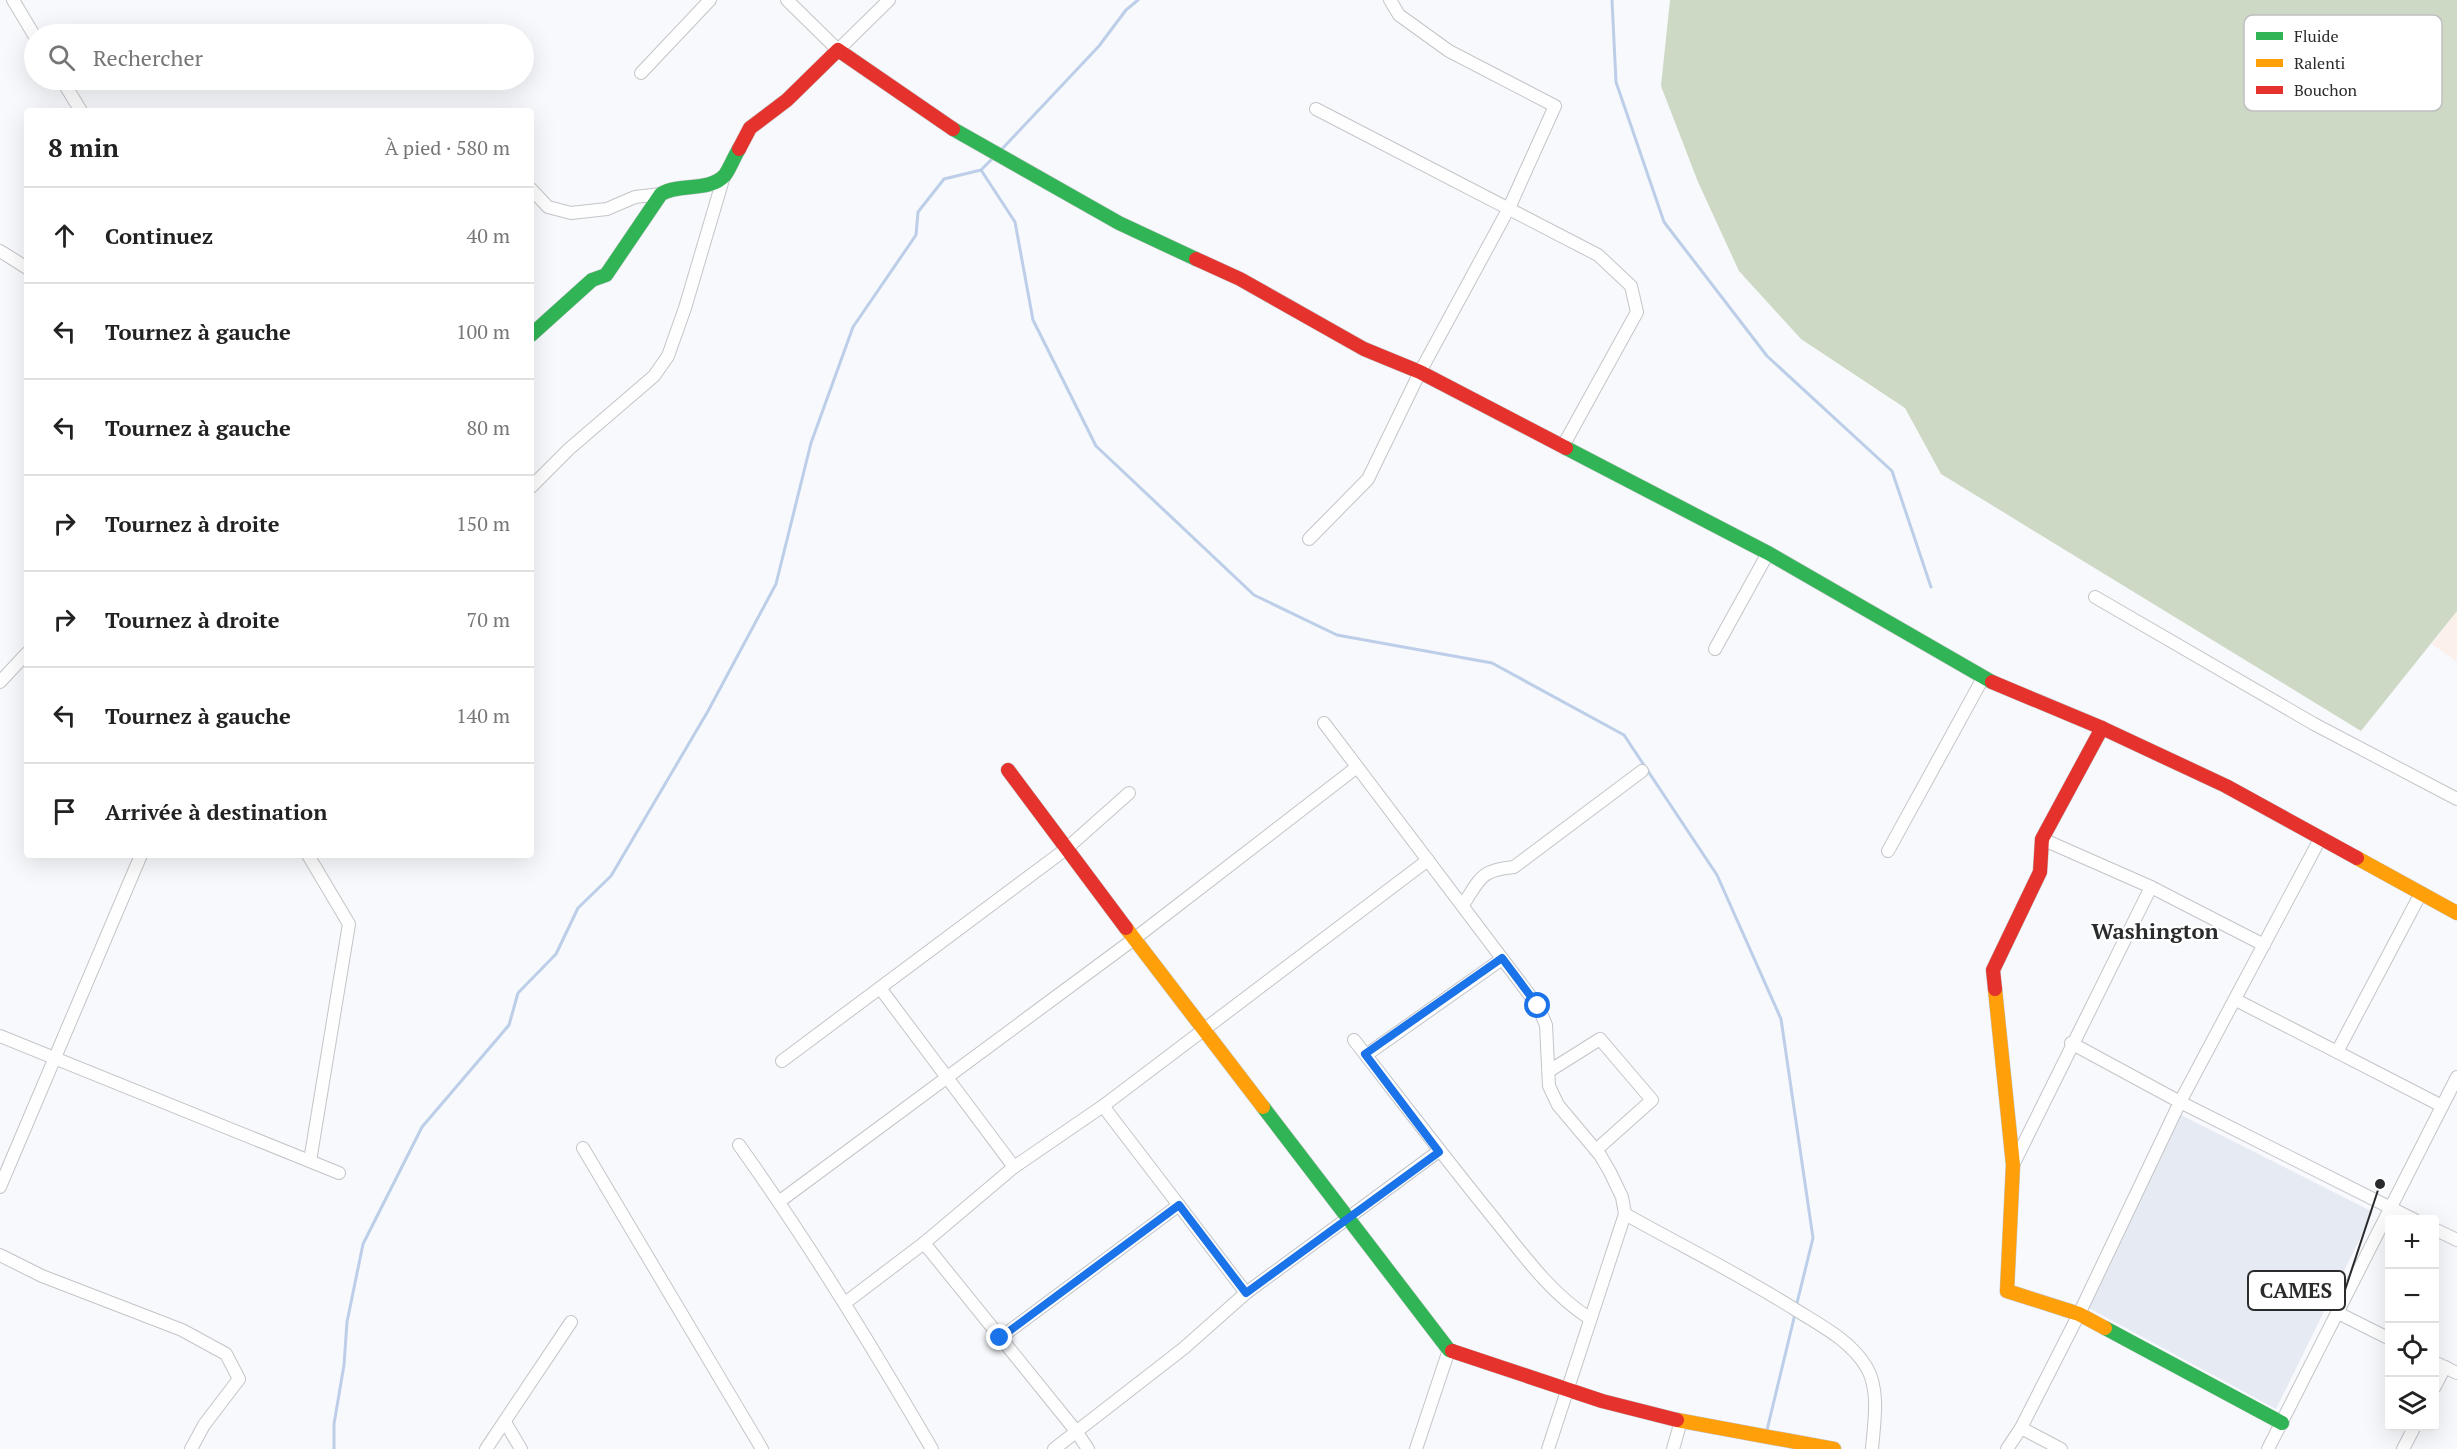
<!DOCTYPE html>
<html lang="fr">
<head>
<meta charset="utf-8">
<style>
  :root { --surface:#fff; --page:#f6f6f6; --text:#222; --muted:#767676; --line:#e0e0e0 }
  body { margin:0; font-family:"PT Serif",serif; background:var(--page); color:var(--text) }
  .controls { position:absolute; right:18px; bottom:18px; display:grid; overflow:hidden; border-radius:6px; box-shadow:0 6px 24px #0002 }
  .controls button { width:54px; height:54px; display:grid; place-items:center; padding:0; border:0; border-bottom:2px solid var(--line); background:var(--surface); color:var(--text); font:30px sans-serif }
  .stop { position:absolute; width:18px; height:18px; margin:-14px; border:4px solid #1a73e8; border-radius:50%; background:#fff }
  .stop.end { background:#1a73e8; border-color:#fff; box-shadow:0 2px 6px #0008 }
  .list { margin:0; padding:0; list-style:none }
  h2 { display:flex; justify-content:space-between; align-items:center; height:78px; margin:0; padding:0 24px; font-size:26px }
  h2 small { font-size:20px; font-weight:400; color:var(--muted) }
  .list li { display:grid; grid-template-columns:39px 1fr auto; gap:18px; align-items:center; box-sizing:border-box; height:96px; padding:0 24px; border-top:2px solid var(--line) }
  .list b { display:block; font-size:22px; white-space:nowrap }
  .list em { font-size:20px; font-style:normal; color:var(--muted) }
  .icon { flex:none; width:33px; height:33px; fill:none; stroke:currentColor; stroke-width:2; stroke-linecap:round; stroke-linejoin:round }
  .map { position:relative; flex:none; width:2457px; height:1449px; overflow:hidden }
  .search { position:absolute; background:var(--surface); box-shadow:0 6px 24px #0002; left:24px; top:24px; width:510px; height:66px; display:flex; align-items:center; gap:15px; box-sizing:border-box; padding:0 21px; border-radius:33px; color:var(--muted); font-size:22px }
  .panel { position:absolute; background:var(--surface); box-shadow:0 6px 24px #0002; left:24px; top:108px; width:510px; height:750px; border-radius:6px }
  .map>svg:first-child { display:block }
  .built { fill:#e6eaf2 }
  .medical { fill:#fbf0ea }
  .forest { fill:#cdd9c4 }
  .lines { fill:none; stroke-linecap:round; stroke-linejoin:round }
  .stream { stroke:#bccee8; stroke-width:3 }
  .street-casing { stroke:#c3c5c7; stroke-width:14 }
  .fast-casing { stroke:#c3c5c7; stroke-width:15 }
  .slow-casing { stroke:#c3c5c7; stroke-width:15 }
  .jam-casing { stroke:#c3c5c7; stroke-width:15 }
  .street { stroke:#fefeff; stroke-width:12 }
  .fast { stroke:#30b455; stroke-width:14 }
  .slow { stroke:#ff9f0a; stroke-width:14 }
  .jam { stroke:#e5322d; stroke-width:14 }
  .route { stroke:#1a73e8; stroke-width:8 }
  .labels { text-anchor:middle; stroke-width:4.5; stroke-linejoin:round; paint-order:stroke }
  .quarter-label { font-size:22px; font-weight:bold; fill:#2a2b2d; stroke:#fff }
  .key { fill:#fff; stroke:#bfbfc0; stroke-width:1.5 }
  .key-label { font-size:16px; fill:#2a2b2d }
  .leader { fill:none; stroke:#2a2b2d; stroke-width:2 }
  .callout-dot { fill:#2a2b2d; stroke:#fff; stroke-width:2 }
  .callout { fill:#fff; stroke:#2a2b2d; stroke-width:2 }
  .callout-label { font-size:21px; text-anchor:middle; font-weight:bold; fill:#2a2b2d }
</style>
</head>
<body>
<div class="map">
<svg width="2457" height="1449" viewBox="0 0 2457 1449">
  <rect width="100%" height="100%" fill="#f7f9fc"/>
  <path class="built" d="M2181 1115 2373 1212 2276 1409 2085 1306Z"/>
  <path class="medical" d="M2457 611V662L2432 644Z"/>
  <path class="forest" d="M1670 0H2457V611L2361 731 1941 474 1905 408 1801 339 1739 271 1698 182 1661 86Z"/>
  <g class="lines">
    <g class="stream">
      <path d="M1612 0 1616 82 1664 222 1767 356 1892 471 1931 587"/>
      <path d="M1001 150 1099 46 1126 10 1138 0"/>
      <path d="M981 170 1015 222 1033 320 1096 446 1254 595 1337 635 1492 663 1624 735 1717 875 1781 1019 1813 1238 1796 1307"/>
      <path d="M1767 1430 1795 1314"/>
      <path d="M334 1449V1424L344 1365 347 1322 363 1244 422 1127 509 1025 518 993 556 954 578 908 611 876 708 711 776 584 811 443 853 327 916 235 918 212 944 179 981 170 992 159"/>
    </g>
    <g class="street-casing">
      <g id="street">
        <path d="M13 0 34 35"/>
        <path d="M787 0 838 50 889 0"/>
        <path d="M641 73 710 0"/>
        <path d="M62 80 81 111"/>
        <path d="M1316 109 1598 255 1631 286 1637 312 1563 446"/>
        <path d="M531 189 548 207 571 213 607 209 635 197 661 194"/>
        <path d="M0 251 27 268"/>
        <path d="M531 487 569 449 654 376 668 356 685 308 724 176"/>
        <path d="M1309 539 1368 479 1420 372 1509 208 1555 106 1449 51 1399 15 1390 0"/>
        <path d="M2095 597 2314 724 2457 799"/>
        <path d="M1715 649 1768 553"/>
        <path d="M0 682 27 653"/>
        <path d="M1324 723 1538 1006 1546 1025 1549 1086 1558 1105 1600 1155 1610 1172 1622 1197 1625 1214 1548 1449"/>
        <path d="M2042 839 2151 887 2264 945"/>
        <path d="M1888 851 1983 678"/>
        <path d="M308 855 349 924 310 1161"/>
        <path d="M1463 905C1480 879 1480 870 1514 867L1642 771"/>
        <path d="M880 988 1014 1167"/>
        <path d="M2236 1000 2442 1106"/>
        <path d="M0 1036 339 1173"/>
        <path d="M1354 1040C1400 1099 1445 1158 1492 1216 1522 1253 1549 1292 1589 1318"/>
        <path d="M2071 1043 2180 1102 2415 1220"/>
        <path d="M2337 1052 2421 893"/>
        <path d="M1366 1055 1502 959"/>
        <path d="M782 1061 1066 849 1129 793"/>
        <path d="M1549 1071 1600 1039 1652 1100 1596 1150"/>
        <path d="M1103 1106 1246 1293"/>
        <path d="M739 1145C809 1243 871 1345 932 1449"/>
        <path d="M583 1148 762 1449"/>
        <path d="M2014 1163 2151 887"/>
        <path d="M0 1187 141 855"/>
        <path d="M780 1201 1134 939 1357 767"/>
        <path d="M1625 1214C1682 1246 1741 1275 1796 1310 1822 1326 1851 1341 1867 1368 1880 1391 1874 1424 1872 1449"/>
        <path d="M2434 1229 2457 1240"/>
        <path d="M924 1243 1076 1431 1088 1449"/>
        <path d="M0 1255 42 1276 182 1330 226 1354 239 1379 204 1425 191 1449"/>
        <path d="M845 1303 924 1243 1014 1167 1103 1106 1428 860"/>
        <path d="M2338 1313 2390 1339"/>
        <path d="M1000 1338 1179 1205"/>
        <path d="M2434 1362 2457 1373"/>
        <path d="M2434 1388 2445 1367"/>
        <path d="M505 1422 521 1449"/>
        <path d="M2021 1428 2061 1449"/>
        <path d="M486 1449 571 1322"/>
        <path d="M1054 1449 1184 1348 1246 1293 1439 1151"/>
        <path d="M1416 1449 1449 1350"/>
        <path d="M1673 1449 1681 1421"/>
        <path d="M2007 1449 2021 1428 2079 1314 2180 1102 2320 839"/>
        <path d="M2268 1449 2457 1077"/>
        <path d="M2403 1449 2415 1426"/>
      </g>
    </g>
    <g class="fast-casing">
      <g id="fast">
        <path d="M953 129 1119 223 1196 259"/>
        <path d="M531 335 592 280 606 275 661 194C679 183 710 192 725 175 730 168 734 157 739 149"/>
        <path d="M1566 448 1768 553 1992 682"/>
        <path d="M1263 1107 1449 1350 1452 1351"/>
        <path d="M2105 1328 2282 1423"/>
      </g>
    </g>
    <g class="slow-casing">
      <g id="slow">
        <path d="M2357 858 2457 913"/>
        <path d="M1126 928 1263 1107"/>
        <path d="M1995 989 2013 1165 2007 1291 2079 1314 2105 1328"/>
        <path d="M1677 1420 1834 1449"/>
      </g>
    </g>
    <g class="jam-casing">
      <g id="jam">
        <path d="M739 149 750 128 787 100 838 50 953 129"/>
        <path d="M1196 259 1240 279 1364 349 1420 372 1566 448"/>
        <path d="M1992 682 2102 728 2226 786 2357 858"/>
        <path d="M1008 770 1126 928"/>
        <path d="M1995 989 1993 970 2040 872 2042 839 2102 728"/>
        <path d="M1452 1351 1602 1401 1677 1420"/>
      </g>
    </g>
    <use href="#street" class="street"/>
    <use href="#fast" class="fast"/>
    <use href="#slow" class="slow"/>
    <use href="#jam" class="jam"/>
  </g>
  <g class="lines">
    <path class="route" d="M1000 1338 1179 1205 1246 1293 1439 1152 1365 1054 1502 958 1538 1006"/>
  </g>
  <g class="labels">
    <g class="quarter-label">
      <text x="2155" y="939">Washington</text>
    </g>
  </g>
  <rect x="2244" y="15" width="198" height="96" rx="9" class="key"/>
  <rect x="2256" y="32" width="27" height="8" fill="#30b455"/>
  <rect x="2256" y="59" width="27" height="8" fill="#ff9f0a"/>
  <rect x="2256" y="86" width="27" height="8" fill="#e5322d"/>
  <g class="key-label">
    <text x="2294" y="42">Fluide</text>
    <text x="2294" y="69">Ralenti</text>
    <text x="2294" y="96">Bouchon</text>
  </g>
  <path class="leader" d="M2380 1184L2345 1290"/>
  <circle class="callout-dot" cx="2380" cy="1184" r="6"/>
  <rect class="callout" x="2248" y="1271" width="97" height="39" rx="6"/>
  <g class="callout-label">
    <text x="2296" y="1298">CAMES</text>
  </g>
</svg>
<div class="controls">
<button>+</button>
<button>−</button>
<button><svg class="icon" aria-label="locate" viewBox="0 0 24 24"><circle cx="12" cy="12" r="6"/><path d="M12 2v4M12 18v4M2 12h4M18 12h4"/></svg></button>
<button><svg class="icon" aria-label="layers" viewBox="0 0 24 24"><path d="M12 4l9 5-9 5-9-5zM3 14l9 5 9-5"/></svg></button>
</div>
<div class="stop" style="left:1538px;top:1006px"></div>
<div class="stop end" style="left:1000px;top:1338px"></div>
<div class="search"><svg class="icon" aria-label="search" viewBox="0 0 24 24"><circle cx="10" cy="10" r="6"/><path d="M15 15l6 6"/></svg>Rechercher</div>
<section class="panel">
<h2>8 min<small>À pied · 580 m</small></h2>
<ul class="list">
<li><svg class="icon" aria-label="ahead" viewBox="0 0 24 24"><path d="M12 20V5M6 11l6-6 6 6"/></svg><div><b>Continuez</b></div><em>40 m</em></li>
<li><svg class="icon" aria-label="left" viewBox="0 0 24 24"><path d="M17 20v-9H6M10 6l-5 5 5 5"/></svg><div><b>Tournez à gauche</b></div><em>100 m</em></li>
<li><svg class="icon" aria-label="left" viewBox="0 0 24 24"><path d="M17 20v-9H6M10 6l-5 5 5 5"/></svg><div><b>Tournez à gauche</b></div><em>80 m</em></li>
<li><svg class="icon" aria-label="right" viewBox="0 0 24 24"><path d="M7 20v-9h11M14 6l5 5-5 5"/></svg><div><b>Tournez à droite</b></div><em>150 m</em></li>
<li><svg class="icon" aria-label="right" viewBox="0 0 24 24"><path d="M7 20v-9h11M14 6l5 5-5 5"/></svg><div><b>Tournez à droite</b></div><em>70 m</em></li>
<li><svg class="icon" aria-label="left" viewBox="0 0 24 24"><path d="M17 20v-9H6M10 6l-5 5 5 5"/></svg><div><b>Tournez à gauche</b></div><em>140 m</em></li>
<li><svg class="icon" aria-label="arrive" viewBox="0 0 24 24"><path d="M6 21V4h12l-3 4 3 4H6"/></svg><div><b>Arrivée à destination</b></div></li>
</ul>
</section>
</div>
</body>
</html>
